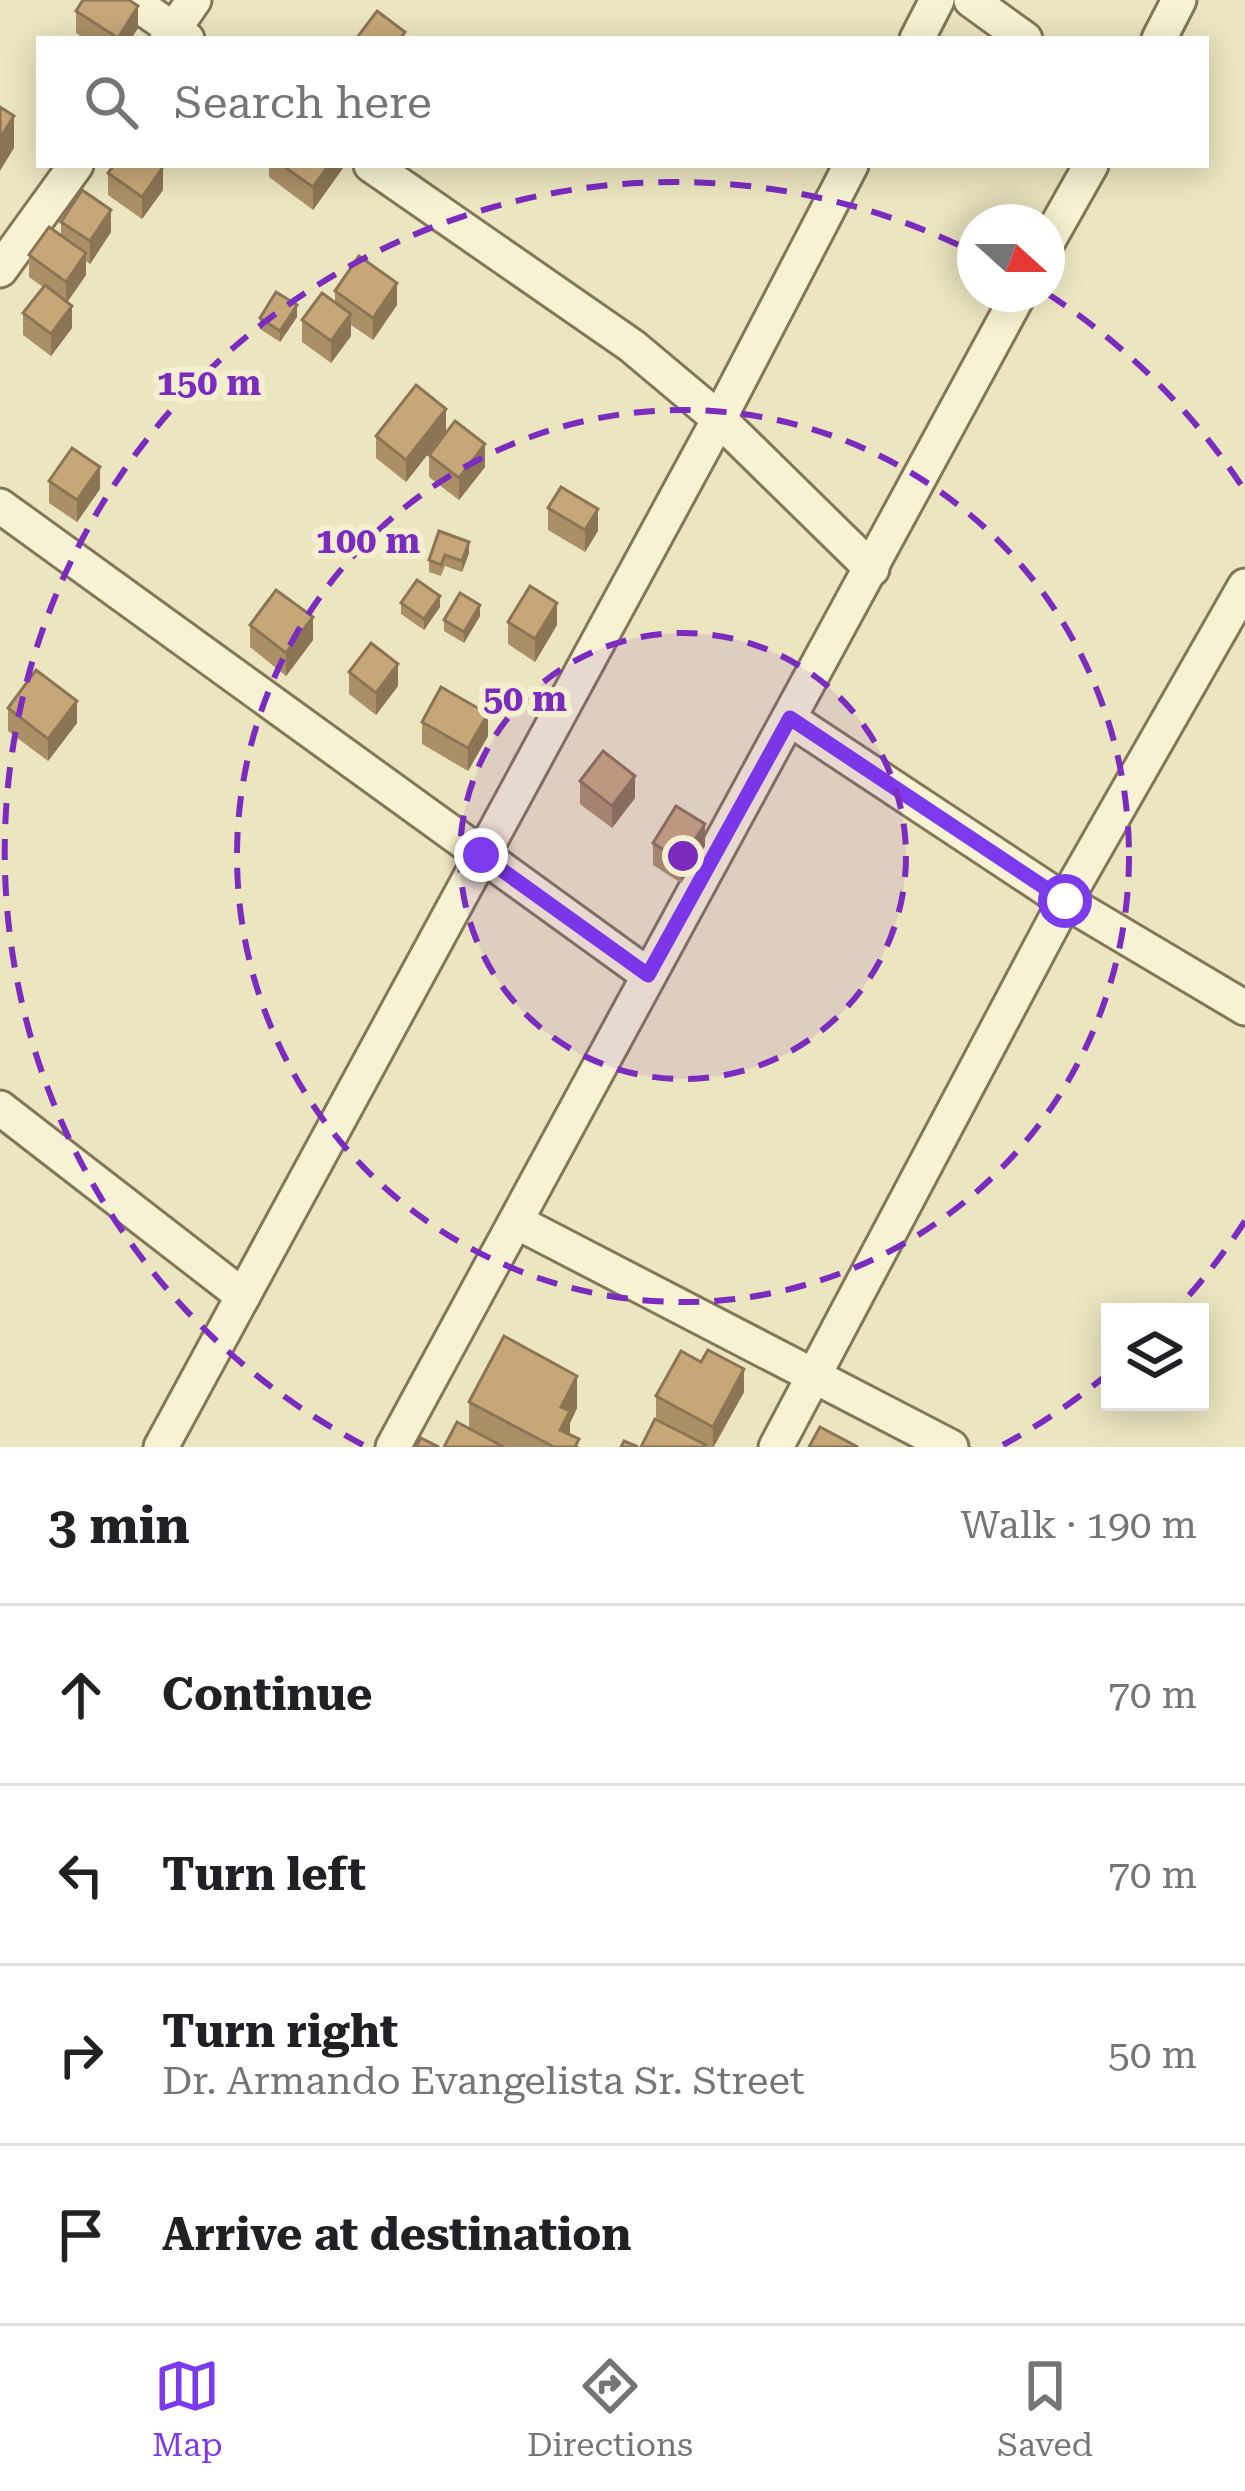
<!DOCTYPE html>
<html lang="en">
<head>
<meta charset="utf-8">
<style>
  :root { --surface:#fff; --page:#f6f6f6; --text:#202124; --muted:#757577; --line:#e0e0e0; --accent:#7c3aed }
  body { margin:0; font-family:"Roboto Serif",serif; background:var(--page); color:var(--text) }
  .controls { position:absolute; right:36px; bottom:36px; display:grid; overflow:hidden; border-radius:0px; box-shadow:0 6px 30px #0003 }
  .controls button { width:108px; height:108px; display:grid; place-items:center; padding:0; border:0; border-bottom:3px solid var(--line); background:var(--surface); color:var(--text); font:60px sans-serif }
  .compass { position:absolute; left:957px; top:204px; width:108px; height:108px; border-radius:50%; background:var(--surface); box-shadow:0 6px 30px #0003; rotate:111deg }
  .stop { position:absolute; width:36px; height:36px; margin:-27px; border:9px solid #7c3aed; border-radius:50%; background:#fff }
  .stop.end { background:#7c3aed; border-color:#fff; box-shadow:0 3px 12px #0008 }
  .list { margin:0; padding:0; list-style:none }
  h2 { display:flex; justify-content:space-between; align-items:center; height:156px; margin:0; padding:0 48px; font-size:51px }
  h2 small { font-size:39px; font-weight:400; color:var(--muted) }
  .list li { display:grid; grid-template-columns:78px 1fr auto; gap:36px; align-items:center; box-sizing:border-box; height:180px; padding:0 48px; border-top:3px solid var(--line) }
  .list b { display:block; font-size:45px; white-space:nowrap }
  .list p { margin:0; font-size:39px; white-space:nowrap; color:var(--muted) }
  .list em { font-size:39px; font-style:normal; color:var(--muted) }
  .icon { flex:none; width:66px; height:66px; fill:none; stroke:currentColor; stroke-width:2; stroke-linecap:round; stroke-linejoin:round }
  .map { position:relative; flex:none; width:1245px; height:1447px; overflow:hidden }
  .search { position:absolute; background:var(--surface); box-shadow:0 6px 30px #0003; left:36px; right:36px; top:36px; height:132px; display:flex; align-items:center; gap:30px; box-sizing:border-box; padding:0 42px; border-radius:0px; color:var(--muted); font-size:45px }
  .sheet { height:876px; background:var(--surface) }
  nav { display:flex; justify-content:space-around; align-items:center; box-sizing:border-box; height:168px; border-top:3px solid var(--line); background:var(--surface); font-size:33px; color:var(--muted) }
  nav a { display:grid; justify-items:center; gap:6px }
  nav .on { color:var(--accent) }
  .map>svg:first-child { display:block }
  .lines { fill:none; stroke-linecap:round; stroke-linejoin:round }
  .minor-casing { stroke:#837659; stroke-width:39 }
  .minor { stroke:#f6f2d3; stroke-width:33 }
  .wall { fill:#ab9067 }
  .shaded-wall { fill:#8b7554 }
  .building { fill:#c7a778; stroke:#8b7554; stroke-width:3 }
  .route { stroke:#7c3aed; stroke-width:15 }
  .ring { fill:none; stroke:#7b2cbf; stroke-width:6; stroke-dasharray:21 15 }
  .centre { fill:#7b2cbf; stroke:#f3efcf; stroke-width:6 }
  .ring-label { font-size:36px; text-anchor:middle; font-weight:bold; fill:#7b2cbf; stroke:#f3efcf; stroke-width:12; stroke-linejoin:round; paint-order:stroke }
</style>
</head>
<body>
<div class="map">
<svg width="1245" height="1447" viewBox="0 0 1245 1447">
  <rect width="100%" height="100%" fill="#ebe5c0"/>
  <g class="lines">
    <g class="minor-casing">
      <g id="minor">
        <path d="M131 0 187 39"/>
        <path d="M971 0 1025 39"/>
        <path d="M167 39 194 0"/>
        <path d="M917 39 937 0"/>
        <path d="M1159 39 1179 0"/>
        <path d="M371 165 632 346 719 419 872 569"/>
        <path d="M1047 243 1091 165"/>
        <path d="M0 270 76 165"/>
        <path d="M0 506 648 975"/>
        <path d="M790 719 1065 901 1245 1008"/>
        <path d="M0 1108 243 1296"/>
        <path d="M517 1222 951 1447"/>
        <path d="M161 1447 719 419 851 165"/>
        <path d="M393 1447 1019 294"/>
        <path d="M776 1447 1065 901 1245 586"/>
      </g>
    </g>
    <use href="#minor" class="minor"/>
  </g>
  <g class="wall">
    <path d="M76 11 138 28 131 39H85L76 33Z"/>
    <path d="M269 165H343V168L313 210 269 177Z"/>
    <path d="M108 173 163 190 142 219 108 195Z"/>
    <path d="M61 222 111 232 90 264 86 261V275L67 302 72 328 51 356 23 335V313L43 287 29 277V255L61 235Z"/>
    <path d="M335 291 397 305 373 340 351 325V336L331 363 302 342V320L335 302Z"/>
    <path d="M297 317 280 342 260 329V318Z"/>
    <path d="M446 431 406 482 376 458V436Z"/>
    <path d="M429 455 485 467 459 500 429 477Z"/>
    <path d="M49 481 100 489 77 522 49 503Z"/>
    <path d="M548 508 598 531 585 552 548 530Z"/>
    <path d="M439 531 469 553 462 572 445 566 441 576 429 572V560Z"/>
    <path d="M401 603 440 607 424 630 401 614Z"/>
    <path d="M480 616 464 643 444 631V620Z"/>
    <path d="M508 622 557 625 535 662 508 644Z"/>
    <path d="M250 625 313 640 286 676 250 647Z"/>
    <path d="M349 672 398 686 376 715 349 694Z"/>
    <path d="M8 708 77 723 48 761 8 731Z"/>
    <path d="M422 722 488 736 468 771 422 744Z"/>
    <path d="M580 781 635 798 612 828 580 804Z"/>
    <path d="M653 843 705 846 681 883 653 865Z"/>
    <path d="M744 1392 714 1447H706L656 1418V1396Z"/>
    <path d="M469 1402 577 1408 570 1423V1435L579 1447H444L469 1428Z"/>
  </g>
  <g class="shaded-wall">
    <path d="M138 6V28L131 39H118Z"/>
    <path d="M14 116V148L0 171V138Z"/>
    <path d="M329 165H343V168L313 210V187Z"/>
    <path d="M163 167V190L142 219V197Z"/>
    <path d="M111 210V232L90 264V241Z"/>
    <path d="M86 253V275L66 304V282Z"/>
    <path d="M397 283V305L373 340V318Z"/>
    <path d="M297 305V317L280 342V331Z"/>
    <path d="M72 306V328L51 356V334Z"/>
    <path d="M351 314V336L331 363V341Z"/>
    <path d="M446 409V431L406 482V460Z"/>
    <path d="M485 444V467L459 500V478Z"/>
    <path d="M100 467V489L77 522V500Z"/>
    <path d="M598 509V531L585 552V530Z"/>
    <path d="M469 542V553L462 572V561Z"/>
    <path d="M440 596V607L424 630V619Z"/>
    <path d="M557 603V625L535 662V639Z"/>
    <path d="M480 605V616L464 643V632Z"/>
    <path d="M313 617V640L286 676V653Z"/>
    <path d="M398 664V686L376 715V693Z"/>
    <path d="M77 701V723L48 761V739Z"/>
    <path d="M488 714V736L468 771V748Z"/>
    <path d="M635 776V798L612 828V806Z"/>
    <path d="M705 824V846L681 883V861Z"/>
    <path d="M744 1369V1392L713 1447V1427Z"/>
    <path d="M577 1376V1408L570 1423V1444L560 1447 561 1407Z"/>
  </g>
  <g class="building">
    <path d="M83 0H129L138 6 118 38 76 11Z"/>
    <path d="M377 11 405 32 400 39H356Z"/>
    <path d="M0 107 14 116 0 138Z"/>
    <path d="M114 165H160L163 167 142 197 108 173Z"/>
    <path d="M282 165H329L313 187Z"/>
    <path d="M82 190 111 210 90 241 61 222Z"/>
    <path d="M49 227 86 253 66 282 29 255Z"/>
    <path d="M359 256 397 283 373 318 335 291Z"/>
    <path d="M45 285 72 306 51 334 23 313Z"/>
    <path d="M276 292 297 305 280 331 260 318Z"/>
    <path d="M322 293 351 314 331 341 302 320Z"/>
    <path d="M416 385 446 409 406 460 376 436Z"/>
    <path d="M455 421 485 444 459 478 429 455Z"/>
    <path d="M72 448 100 467 77 500 49 481Z"/>
    <path d="M561 487 598 509 585 530 548 508Z"/>
    <path d="M439 531 469 542 462 561 445 555 441 565 429 560Z"/>
    <path d="M417 580 440 596 424 619 401 603Z"/>
    <path d="M530 586 557 603 535 639 508 622Z"/>
    <path d="M276 590 313 617 286 653 250 625Z"/>
    <path d="M460 593 480 605 464 632 444 620Z"/>
    <path d="M371 643 398 664 376 693 349 672Z"/>
    <path d="M36 670 77 701 48 739 8 708Z"/>
    <path d="M441 687 488 714 468 748 422 722Z"/>
    <path d="M603 751 635 776 612 806 580 781Z"/>
    <path d="M676 806 705 824 681 861 653 843Z"/>
    <path d="M504 1336 577 1376 561 1407 570 1411 560 1430 579 1439 575 1447H554L469 1402Z"/>
    <path d="M708 1350 744 1369 713 1427 656 1396 681 1351 701 1362Z"/>
    <path d="M655 1419 706 1445 705 1447H641Z"/>
    <path d="M457 1422 504 1447H444Z"/>
    <path d="M820 1427 858 1447H809Z"/>
    <path d="M421 1438 439 1447H416Z"/>
    <path d="M624 1441 638 1447H621Z"/>
  </g>
  <g class="lines">
    <path class="route" d="M481 855 648 975 790 718 1065 901"/>
  </g>
  <circle cx="683" cy="856" r="223" fill="#7b2cbf" fill-opacity=".12"/>
  <g class="ring">
    <circle cx="683" cy="856" r="223"/>
    <circle cx="683" cy="856" r="446"/>
    <path d="M1245 1221A670 670 0 0 1 1177 1309M1109 1373A670 670 0 0 1 1003 1445M363 1445A670 670 0 0 1 971 251M1048 294A670 670 0 0 1 1245 491"/>
  </g>
  <circle cx="683" cy="856" r="18" class="centre"/>
  <g class="ring-label">
    <text x="209" y="395">150 m</text>
    <text x="368" y="553">100 m</text>
    <text x="525" y="711">50 m</text>
  </g>
</svg>
<div class="controls">
<button><svg class="icon" aria-label="layers" viewBox="0 0 24 24"><path d="M12 4l9 5-9 5-9-5zM3 14l9 5 9-5"/></svg></button>
</div>
<svg class="compass" viewBox="-18 -18 36 36"><path d="M0-13l5 13h-10z" fill="#e53935"/><path d="M0 13l5-13h-10z" fill="#757577"/></svg>
<div class="stop" style="left:1065px;top:901px"></div>
<div class="stop end" style="left:481px;top:855px"></div>
<div class="search"><svg class="icon" aria-label="search" viewBox="0 0 24 24"><circle cx="10" cy="10" r="6"/><path d="M15 15l6 6"/></svg>Search here</div>
</div>
<section class="sheet">
<h2>3 min<small>Walk · 190 m</small></h2>
<ul class="list">
<li><svg class="icon" aria-label="ahead" viewBox="0 0 24 24"><path d="M12 20V5M6 11l6-6 6 6"/></svg><div><b>Continue</b></div><em>70 m</em></li>
<li><svg class="icon" aria-label="left" viewBox="0 0 24 24"><path d="M17 20v-9H6M10 6l-5 5 5 5"/></svg><div><b>Turn left</b></div><em>70 m</em></li>
<li><svg class="icon" aria-label="right" viewBox="0 0 24 24"><path d="M7 20v-9h11M14 6l5 5-5 5"/></svg><div><b>Turn right</b><p>Dr. Armando Evangelista Sr. Street</p></div><em>50 m</em></li>
<li><svg class="icon" aria-label="arrive" viewBox="0 0 24 24"><path d="M6 21V4h12l-3 4 3 4H6"/></svg><div><b>Arrive at destination</b></div></li>
</ul>
</section>
<nav>
<a class="on"><svg class="icon" aria-label="map" viewBox="0 0 24 24"><path d="M3 6l6-2 6 2 6-2v14l-6 2-6-2-6 2zM9 4v14M15 6v14"/></svg>Map</a>
<a><svg class="icon" aria-label="directions" viewBox="0 0 24 24"><path d="M12 3l9 9-9 9-9-9zM9 14v-3h6M13 9l2 2-2 2"/></svg>Directions</a>
<a><svg class="icon" aria-label="saved" viewBox="0 0 24 24"><path d="M7 4h10v16l-5-4-5 4z"/></svg>Saved</a>
</nav>
</body>
</html>
